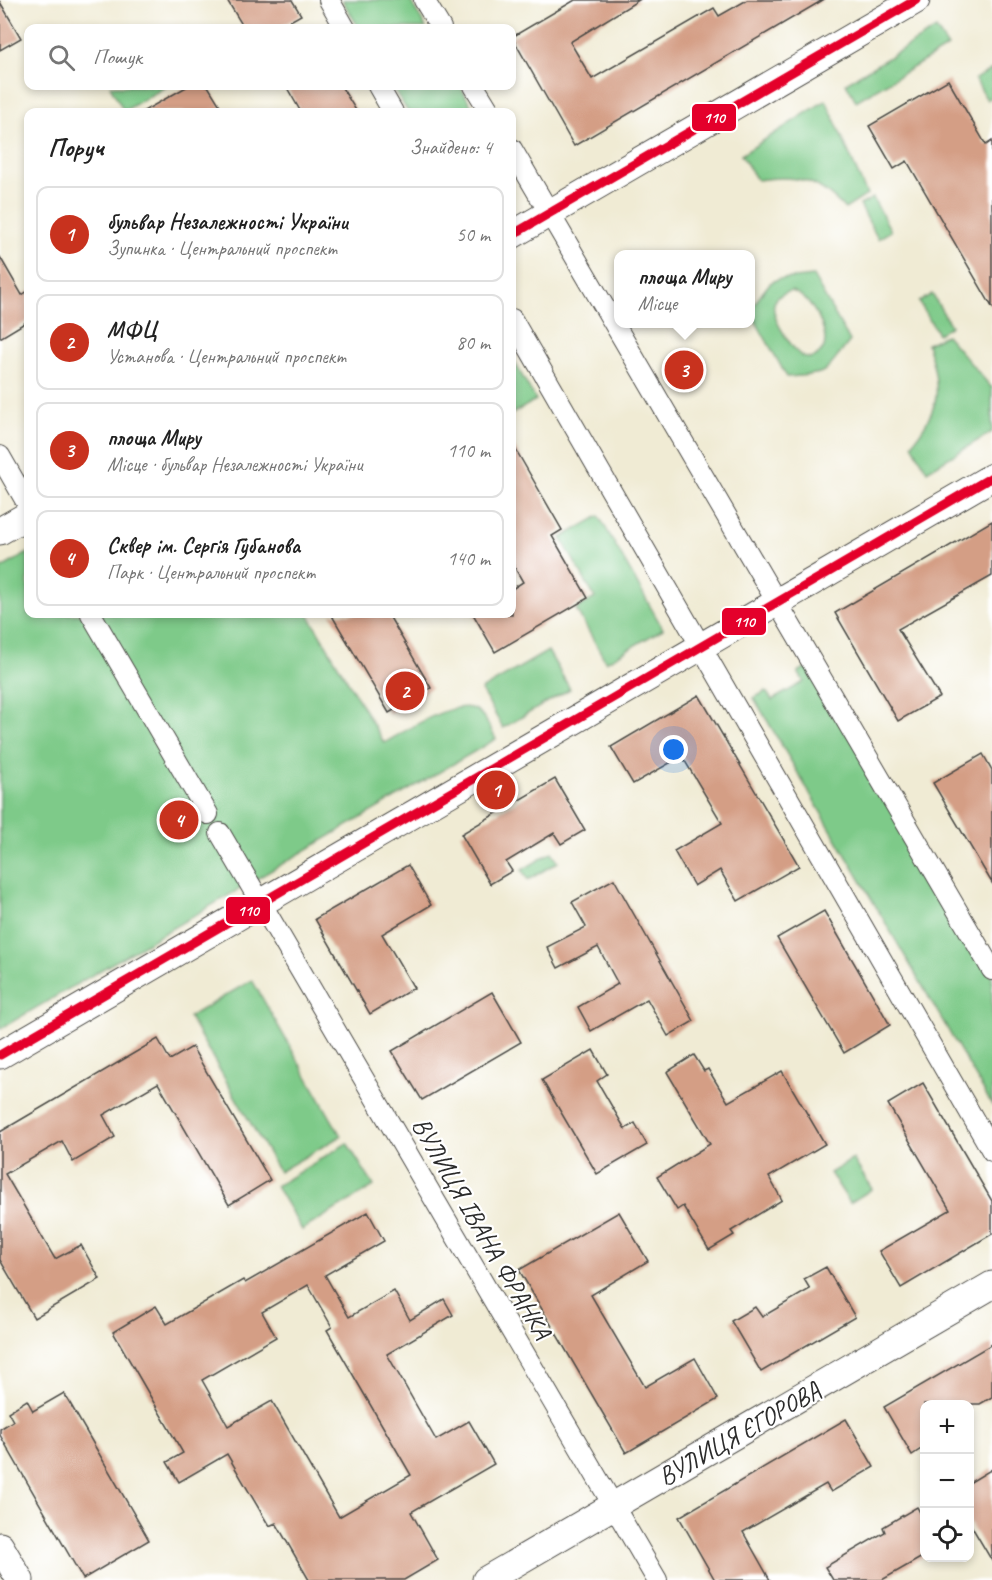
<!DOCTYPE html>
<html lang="uk">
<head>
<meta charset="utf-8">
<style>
  :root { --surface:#fff; --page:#f2f2f2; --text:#222; --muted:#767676; --line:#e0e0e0; --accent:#c8321e }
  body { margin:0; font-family:Caveat,sans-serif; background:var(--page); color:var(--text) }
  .controls { position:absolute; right:18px; bottom:18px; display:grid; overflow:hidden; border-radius:12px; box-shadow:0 3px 9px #0003 }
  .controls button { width:54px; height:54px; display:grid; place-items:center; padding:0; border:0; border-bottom:2px solid var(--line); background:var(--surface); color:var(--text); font:30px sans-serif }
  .you { position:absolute; left:674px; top:750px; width:21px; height:21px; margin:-15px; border:4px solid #fff; border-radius:50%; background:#1a73e8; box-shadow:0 0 0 9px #1a73e833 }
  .badge { display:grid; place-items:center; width:39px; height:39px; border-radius:50%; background:var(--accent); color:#fff; font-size:20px; font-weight:700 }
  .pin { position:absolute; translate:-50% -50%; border:3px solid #fff; box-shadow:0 2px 6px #0006 }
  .popup { position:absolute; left:614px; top:250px; width:141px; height:78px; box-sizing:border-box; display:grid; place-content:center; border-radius:12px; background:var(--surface); filter:drop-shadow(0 2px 4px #0005); font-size:20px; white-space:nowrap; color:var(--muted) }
  .popup b { font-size:22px; color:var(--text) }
  .popup::after { content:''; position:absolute; left:50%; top:100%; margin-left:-12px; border:12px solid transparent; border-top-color:var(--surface) }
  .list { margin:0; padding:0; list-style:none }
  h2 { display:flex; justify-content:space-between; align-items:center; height:78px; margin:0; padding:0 24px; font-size:26px }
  h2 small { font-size:20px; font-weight:400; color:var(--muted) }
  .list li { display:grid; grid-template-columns:39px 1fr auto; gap:18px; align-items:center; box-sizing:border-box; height:96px; margin:0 12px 12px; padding:0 12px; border:2px solid var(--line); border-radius:12px }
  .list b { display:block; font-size:22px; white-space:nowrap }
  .list p { margin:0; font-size:20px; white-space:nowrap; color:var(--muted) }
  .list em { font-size:20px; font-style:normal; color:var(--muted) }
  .icon { flex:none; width:33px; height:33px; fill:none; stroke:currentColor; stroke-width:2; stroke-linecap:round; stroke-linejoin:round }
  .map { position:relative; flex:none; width:992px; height:1580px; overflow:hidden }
  .search { position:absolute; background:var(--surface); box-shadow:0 3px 9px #0003; left:24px; top:24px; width:492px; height:66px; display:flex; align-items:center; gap:15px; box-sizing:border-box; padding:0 21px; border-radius:12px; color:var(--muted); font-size:22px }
  .panel { position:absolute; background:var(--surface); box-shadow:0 3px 9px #0003; left:24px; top:108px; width:492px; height:510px; border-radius:12px }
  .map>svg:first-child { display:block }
  .green { fill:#7eca89; stroke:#547a5a; stroke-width:1.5; fill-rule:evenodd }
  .building { fill:#d49e85; fill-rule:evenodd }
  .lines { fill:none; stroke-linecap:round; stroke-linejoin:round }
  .street-casing { stroke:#494844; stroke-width:22 }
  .secondary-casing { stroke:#494844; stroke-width:29 }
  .street { stroke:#fff; stroke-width:20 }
  .secondary { stroke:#fff; stroke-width:27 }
  .bus-1-casing { stroke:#fff; stroke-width:14 }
  .bus-1 { stroke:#e4002b; stroke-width:9 }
  .labels { text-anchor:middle; stroke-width:4.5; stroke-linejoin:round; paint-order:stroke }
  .street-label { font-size:26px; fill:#2b2b2b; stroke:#fff }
  .line-badge { stroke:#fff; stroke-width:2 }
  .badge-label { font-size:16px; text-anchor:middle; font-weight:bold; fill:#fff }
</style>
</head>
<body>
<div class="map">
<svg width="992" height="1580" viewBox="0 0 992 1580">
  <rect width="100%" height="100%" fill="#fff"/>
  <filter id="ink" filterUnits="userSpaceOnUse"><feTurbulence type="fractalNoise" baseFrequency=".0167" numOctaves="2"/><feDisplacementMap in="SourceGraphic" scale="12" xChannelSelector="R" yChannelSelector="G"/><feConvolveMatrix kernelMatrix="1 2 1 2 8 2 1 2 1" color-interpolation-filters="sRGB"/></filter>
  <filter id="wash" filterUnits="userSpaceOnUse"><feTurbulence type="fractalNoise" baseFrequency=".008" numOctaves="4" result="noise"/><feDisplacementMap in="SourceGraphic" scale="24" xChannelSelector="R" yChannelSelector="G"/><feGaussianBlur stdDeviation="1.35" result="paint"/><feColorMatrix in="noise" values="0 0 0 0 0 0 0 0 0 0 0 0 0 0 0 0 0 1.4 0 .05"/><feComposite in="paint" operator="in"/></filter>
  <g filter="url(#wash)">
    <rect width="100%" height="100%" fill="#f0ebd4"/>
    <g class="green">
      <path d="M342 0H410L426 28H359Z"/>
      <path d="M936 29 948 47 856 101 846 83Z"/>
      <path d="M992 69V97L987 100 975 79Z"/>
      <path d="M110 86H167L124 111Z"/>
      <path d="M392 86H460L475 112H408Z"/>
      <path d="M826 100 867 195 845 209C817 179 797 174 757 180L741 155Z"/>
      <path d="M873 198 891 231 878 239 860 205Z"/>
      <path d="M813 276 850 341C823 374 832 374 787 377L750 311C777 270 768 282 813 276ZM791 291C809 295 829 328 824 347 808 372 794 350 784 334 774 318 764 297 791 291Z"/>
      <path d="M932 294 951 326 938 334 919 302Z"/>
      <path d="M946 335 992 388V432L927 471 912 444C941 407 942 388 927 344Z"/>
      <path d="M512 358 536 400 512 414Z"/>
      <path d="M599 516 663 629 606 662 576 609 595 598 561 538Z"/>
      <path d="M28 553V614H308L384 743C403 733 452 699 474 709 484 713 491 730 496 739L0 1029V569Z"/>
      <path d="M548 651 570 689 503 728 481 690Z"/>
      <path d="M810 665 992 976V1105L754 698 766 691 772 700 804 682 798 672Z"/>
      <path d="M552 852 558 862 528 880 522 870Z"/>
      <path d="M252 980 341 1136 279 1172 189 1017Z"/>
      <path d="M347 1143 374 1186 302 1230 276 1186Z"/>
      <path d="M853 1159 872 1189 850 1203 830 1173Z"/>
    </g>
    <g id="blocks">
      <g class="building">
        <path d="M227 0H292L301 15 278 28H244Z"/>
        <path d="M575 0H639L570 42 592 79 714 8 719 16 747 0H823L574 146 512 37Z"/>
        <path d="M0 2 21 38 0 50Z"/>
        <path d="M948 80 986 145 992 141V307L907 161 894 169 869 126Z"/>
        <path d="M188 86H208L224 112H142Z"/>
        <path d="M286 86H341L357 112H301Z"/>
        <path d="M0 257 22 295 28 291V321L0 338Z"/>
        <path d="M512 443 562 530 552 536 588 598 495 652 473 614H512V589L523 582 512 563Z"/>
        <path d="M992 521V576L898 629 940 697 898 721 835 613Z"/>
        <path d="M331 614H388L431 688 389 713Z"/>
        <path d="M699 695 799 866 738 901 720 870 694 886 674 851 722 823 682 756 633 784 611 747Z"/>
        <path d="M983 754 992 770V883L933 783Z"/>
        <path d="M555 779 585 830 561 844 554 833 506 862 512 871 490 884 461 834Z"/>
        <path d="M408 865 431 905 382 934 414 988 370 1014 315 919Z"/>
        <path d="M614 879 694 1021 668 1036 647 999 591 1031 578 1007 618 984 598 947 558 968 547 947 586 927 572 902Z"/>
        <path d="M824 911 890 1025 844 1053 777 938Z"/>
        <path d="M492 992 521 1042 422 1100 392 1051Z"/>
        <path d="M158 1039 170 1060 192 1047 270 1180 229 1205 158 1083 103 1115 115 1137 73 1162 62 1141 5 1174 55 1259 81 1245 100 1279 34 1318 0 1260V1132Z"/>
        <path d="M593 1050 607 1074 597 1081 625 1129 635 1123 647 1145 597 1174 542 1080Z"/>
        <path d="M694 1055 704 1071 708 1069 728 1102 782 1071 825 1144 769 1177 782 1200 731 1231 734 1235 709 1250 683 1206 677 1210 657 1177 710 1144 667 1072Z"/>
        <path d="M923 1083 992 1201V1234L901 1288 879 1251 950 1210 888 1104Z"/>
        <path d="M368 1212 384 1241 325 1275 349 1317 394 1291 410 1320 444 1299 453 1315 387 1354 436 1440 469 1421 494 1464 411 1512 438 1560 404 1580H309L276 1523 269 1526 227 1454 179 1482 167 1462 183 1453 113 1332 156 1306 167 1324 243 1280 245 1283ZM308 1285 332 1327 327 1330 411 1475 339 1517 272 1401 228 1426 202 1380 276 1337 262 1312Z"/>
        <path d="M619 1212 648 1261 591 1295 645 1387 695 1358 718 1399 626 1453 519 1270Z"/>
        <path d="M826 1267 855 1317 761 1372 731 1321 755 1307 762 1317 810 1289 804 1279Z"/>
        <path d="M992 1344V1397L980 1404H924V1447L912 1455 884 1407Z"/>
        <path d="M64 1393 149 1540 83 1579 0 1435V1429L13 1421 8 1412 27 1400 33 1411Z"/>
        <path d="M846 1419 874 1467 831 1492 826 1484 743 1532 770 1580H715L679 1517Z"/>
        <path d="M992 1469V1561L969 1522V1483Z"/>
        <path d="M917 1507 924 1520V1556L882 1580H833L825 1567 885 1532 883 1527Z"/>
      </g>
    </g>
  </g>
  <g filter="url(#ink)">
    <use href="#blocks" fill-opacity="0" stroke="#494844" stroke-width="1.5"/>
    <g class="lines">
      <g class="street-casing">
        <g id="street">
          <path d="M329 0 345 28"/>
          <path d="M424 0 441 28"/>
          <path d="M378 86 393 112"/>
          <path d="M474 86 490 112"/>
          <path d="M512 149 992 970"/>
          <path d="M512 319 992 1151"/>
          <path d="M0 456 28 505"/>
          <path d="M91 614 208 814"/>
          <path d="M220 833 657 1580"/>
        </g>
      </g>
      <g class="secondary-casing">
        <g id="secondary">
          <path d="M512 235 916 0"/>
          <path d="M0 531 28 515"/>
          <path d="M0 1055 992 477"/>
          <path d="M0 1546 20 1580"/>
          <path d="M486 1580 992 1285"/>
        </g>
      </g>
      <use href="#street" class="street"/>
      <use href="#secondary" class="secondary"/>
      <g class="bus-1-casing">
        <g id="bus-1">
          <path d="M512 235 916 0"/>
          <path d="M0 1055 992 477"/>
        </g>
      </g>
      <use href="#bus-1" class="bus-1"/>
    </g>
  </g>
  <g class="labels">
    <g class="street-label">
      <text transform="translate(482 1228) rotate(60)" y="9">ВУЛИЦЯ ІВАНА ФРАНКА</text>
      <text transform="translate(739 1433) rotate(-30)" y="9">ВУЛИЦЯ ЄГОРОВА</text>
    </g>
  </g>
  <g class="line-badge">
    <rect x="691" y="103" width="46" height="29" rx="6" fill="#e4002b"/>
    <rect x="721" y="607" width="46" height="29" rx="6" fill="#e4002b"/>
    <rect x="225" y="896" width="46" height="29" rx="6" fill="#e4002b"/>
  </g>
  <g class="badge-label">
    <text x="714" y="123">110</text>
    <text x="744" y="627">110</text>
    <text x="248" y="916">110</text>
  </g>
</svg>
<div class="controls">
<button>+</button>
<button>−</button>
<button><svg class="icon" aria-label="locate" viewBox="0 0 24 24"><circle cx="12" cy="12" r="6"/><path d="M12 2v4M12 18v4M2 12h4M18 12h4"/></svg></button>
</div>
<div class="you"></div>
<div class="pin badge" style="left:496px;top:790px">1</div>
<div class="pin badge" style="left:405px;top:691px">2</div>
<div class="pin badge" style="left:684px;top:370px">3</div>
<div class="popup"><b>площа Миру</b>Місце</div>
<div class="pin badge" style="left:179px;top:820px">4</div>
<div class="search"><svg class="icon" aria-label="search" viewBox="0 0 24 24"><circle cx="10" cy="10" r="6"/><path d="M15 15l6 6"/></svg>Пошук</div>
<section class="panel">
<h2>Поруч<small>Знайдено: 4</small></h2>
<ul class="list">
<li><span class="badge">1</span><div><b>бульвар Незалежності України</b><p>Зупинка · Центральний проспект</p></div><em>50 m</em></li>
<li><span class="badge">2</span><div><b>МФЦ</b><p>Установа · Центральний проспект</p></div><em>80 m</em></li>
<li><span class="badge">3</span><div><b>площа Миру</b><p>Місце · бульвар Незалежності України</p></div><em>110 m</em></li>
<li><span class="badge">4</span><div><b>Сквер ім. Сергія Губанова</b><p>Парк · Центральний проспект</p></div><em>140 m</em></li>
</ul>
</section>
</div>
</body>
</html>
